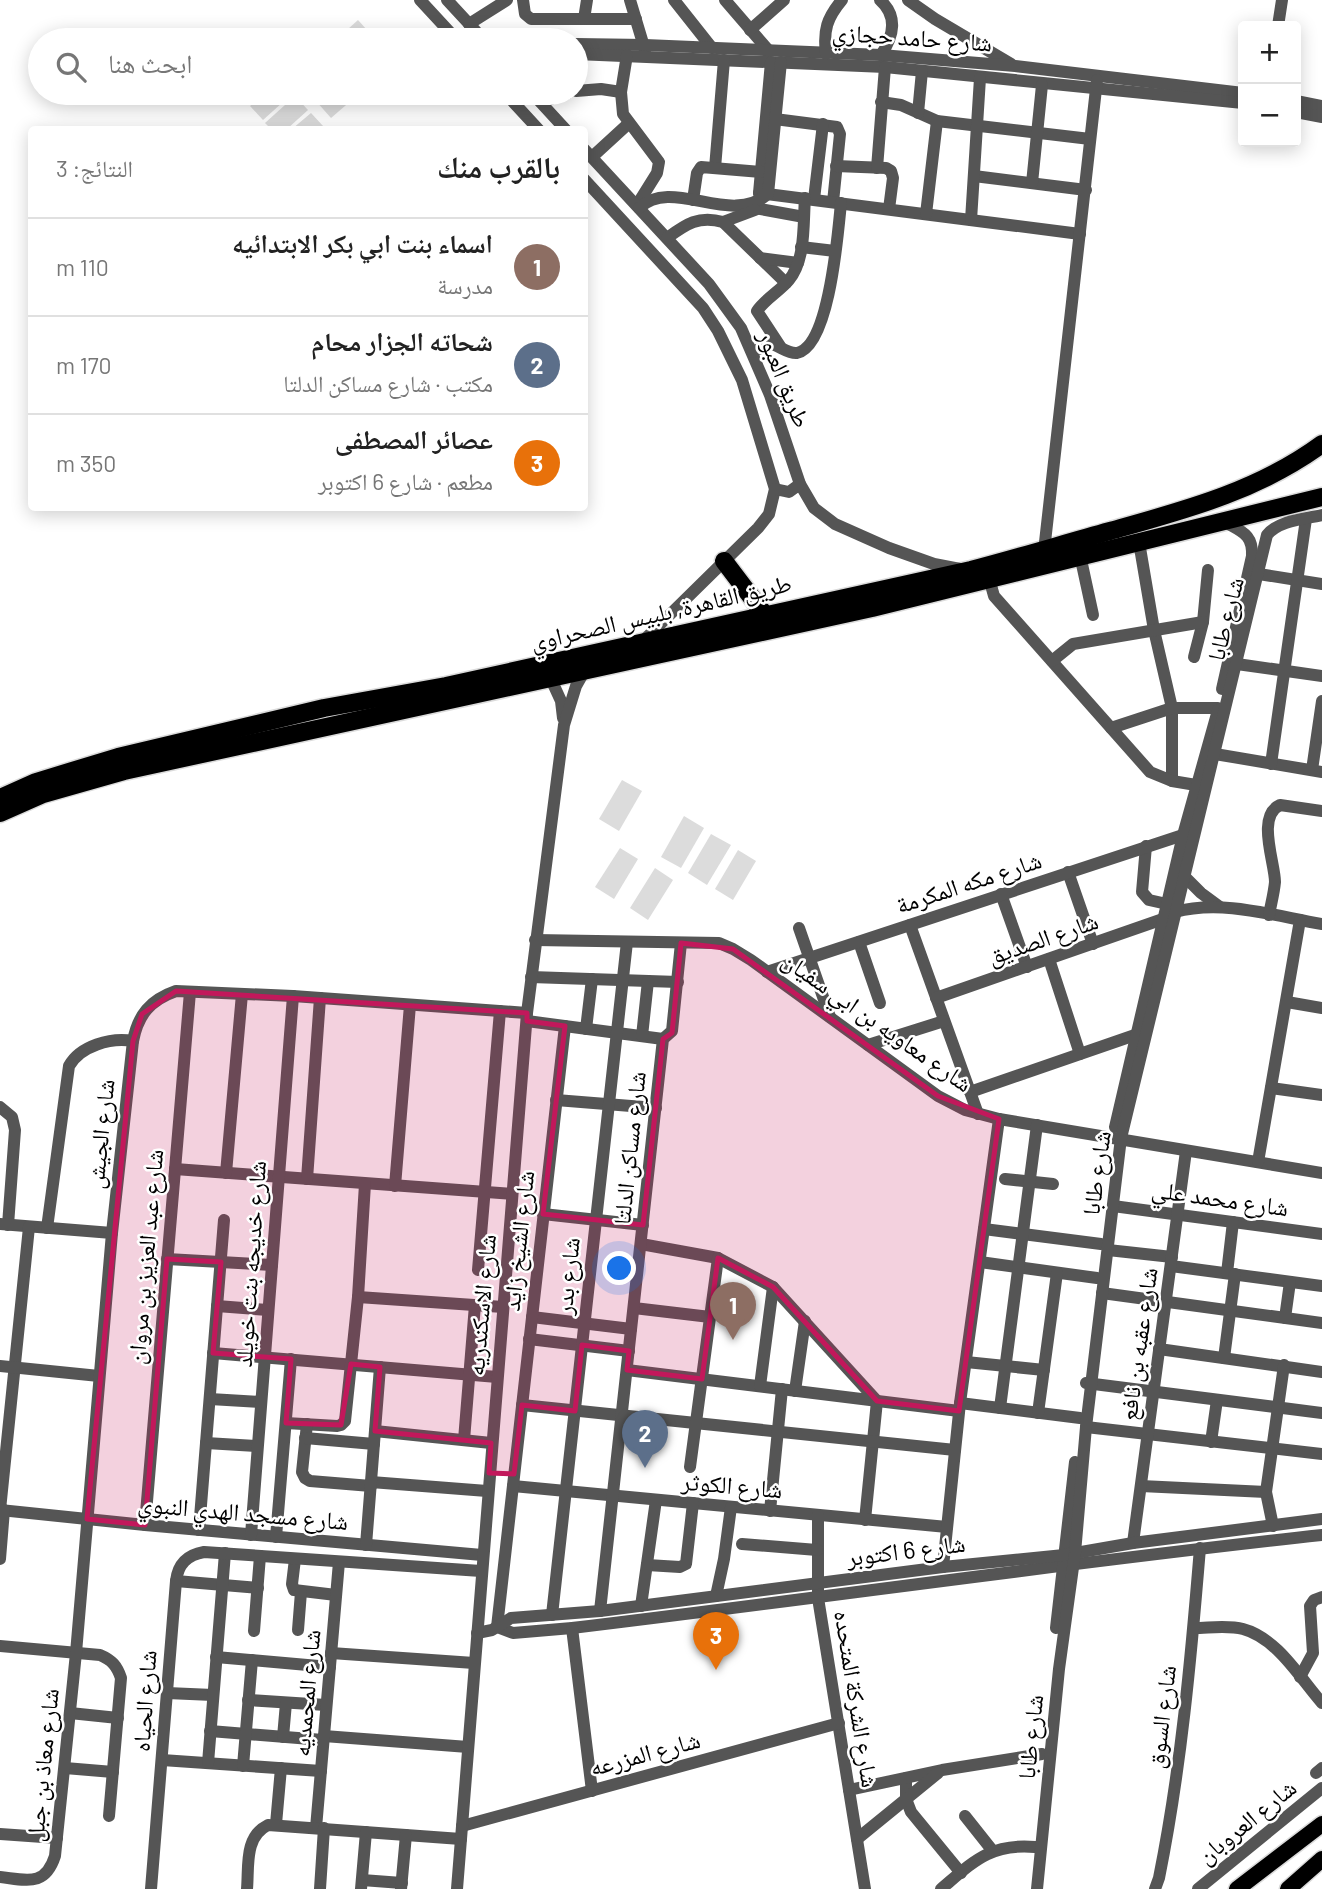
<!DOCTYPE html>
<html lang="ar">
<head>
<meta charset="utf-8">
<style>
  :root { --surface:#fff; --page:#f2f2f2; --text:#222; --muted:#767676; --line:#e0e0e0; --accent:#d93025 }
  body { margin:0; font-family:Barlow,"Noto Naskh Arabic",sans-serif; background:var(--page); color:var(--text); direction:rtl }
  .controls { position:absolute; right:21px; top:21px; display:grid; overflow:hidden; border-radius:7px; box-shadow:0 4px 18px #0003 }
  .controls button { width:63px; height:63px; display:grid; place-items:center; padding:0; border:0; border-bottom:2px solid var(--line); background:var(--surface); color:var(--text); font:35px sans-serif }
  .you { position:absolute; left:620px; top:1269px; width:24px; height:24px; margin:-18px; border:5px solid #fff; border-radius:50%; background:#1a73e8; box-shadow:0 0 0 10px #1a73e833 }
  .badge { display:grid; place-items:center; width:46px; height:46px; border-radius:50%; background:var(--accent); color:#fff; font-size:23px; font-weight:700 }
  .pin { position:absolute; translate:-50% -58px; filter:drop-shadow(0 2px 4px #0008) }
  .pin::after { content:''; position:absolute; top:37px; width:24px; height:21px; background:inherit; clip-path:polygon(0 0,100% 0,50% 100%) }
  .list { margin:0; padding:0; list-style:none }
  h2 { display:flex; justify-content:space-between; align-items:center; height:91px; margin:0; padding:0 28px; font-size:30px }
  h2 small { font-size:23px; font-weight:400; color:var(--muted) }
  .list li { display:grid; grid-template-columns:46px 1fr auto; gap:21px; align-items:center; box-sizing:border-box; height:98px; padding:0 28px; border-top:2px solid var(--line) }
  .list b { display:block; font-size:26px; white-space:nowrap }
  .list p { margin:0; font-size:23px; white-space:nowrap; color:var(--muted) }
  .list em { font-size:23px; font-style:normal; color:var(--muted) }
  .icon { flex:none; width:38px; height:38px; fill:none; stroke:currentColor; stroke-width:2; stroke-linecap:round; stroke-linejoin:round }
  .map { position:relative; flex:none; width:1322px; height:1889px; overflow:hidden; direction:ltr }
  .search { position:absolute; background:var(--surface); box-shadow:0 4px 18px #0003; left:28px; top:28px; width:560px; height:77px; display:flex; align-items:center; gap:18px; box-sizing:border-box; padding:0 24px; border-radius:38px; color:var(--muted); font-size:26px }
  .panel { position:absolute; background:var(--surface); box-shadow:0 4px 18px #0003; left:28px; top:126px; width:560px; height:385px; border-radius:7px; direction:rtl }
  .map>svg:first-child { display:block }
  .green { fill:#dcdcdc }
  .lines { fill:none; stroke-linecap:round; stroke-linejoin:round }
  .major-casing { stroke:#dbdbdb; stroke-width:19 }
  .highway-casing { stroke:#dbdbdb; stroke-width:21 }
  .minor { stroke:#555; stroke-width:12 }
  .major { stroke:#000; stroke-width:16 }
  .highway { stroke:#000; stroke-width:18 }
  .marked { fill:#c2185b; fill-opacity:0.2; stroke:#c2185b; stroke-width:5; stroke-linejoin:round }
  .labels { text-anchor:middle; stroke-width:5; stroke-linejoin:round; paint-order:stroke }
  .street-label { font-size:24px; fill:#000; stroke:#fff }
</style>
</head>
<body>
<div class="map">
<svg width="1322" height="1889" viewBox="0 0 1322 1889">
  <rect width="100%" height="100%" fill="#fff"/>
  <g class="green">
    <path d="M358 20 376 40H336Z"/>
    <path d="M265 93H293L263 120 250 106Z"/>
    <path d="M325 93H360L331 118 316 101Z"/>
    <path d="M295 96 308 110 287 129H271L265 123Z"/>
    <path d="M311 113 324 127 321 129H292Z"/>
    <path d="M622 780 642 791 619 831 599 819Z"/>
    <path d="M684 816 704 828 681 868 661 857Z"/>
    <path d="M711 834 731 845 707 885 688 873Z"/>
    <path d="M620 848 638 859 614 899 595 887Z"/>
    <path d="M738 850 756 861 733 900 715 889Z"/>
    <path d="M655 868 673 880 648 920 630 908Z"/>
  </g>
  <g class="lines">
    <g class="major-casing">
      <g id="major">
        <path d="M1237 1889 1322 1824"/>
        <path d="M1288 1889 1322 1859"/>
      </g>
    </g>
    <g class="highway-casing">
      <g id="highway">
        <path d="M724 561 765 615"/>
        <path d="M0 798 36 782 118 757 324 708 446 686 971 570C1017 558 1063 544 1110 531 1185 510 1258 491 1322 444"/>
        <path d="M0 813 43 794 124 771 872 608 1322 497"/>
      </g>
    </g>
    <g class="minor">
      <path d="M420 0 457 40"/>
      <path d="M447 0 484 40"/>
      <path d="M523 0 525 14 531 19H636"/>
      <path d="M630 0 645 50"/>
      <path d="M674 0 712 48"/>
      <path d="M725 0 769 51"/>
      <path d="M880 0C898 16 894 36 881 55"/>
      <path d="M908 0 935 19 1011 64"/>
      <path d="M584 19 587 0"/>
      <path d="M469 24 507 0"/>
      <path d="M1278 26 1282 0"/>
      <path d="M750 30 784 0"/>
      <path d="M576 44 645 45 881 55 1015 66 1243 93"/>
      <path d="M576 54 885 67 1243 103"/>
      <path d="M826 54C823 30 827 18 842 0"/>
      <path d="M627 55 621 92 623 114 659 162 657 173 637 205"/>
      <path d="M576 91 601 89 621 92"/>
      <path d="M505 93 539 130"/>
      <path d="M532 93 566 130"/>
      <path d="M1296 101 1322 106"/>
      <path d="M541 102 568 93"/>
      <path d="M881 102 901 105 937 121 1090 139"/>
      <path d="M1296 112 1322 117"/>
      <path d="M918 113 922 71"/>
      <path d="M767 118 837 127 840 134 833 202"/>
      <path d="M584 149 709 284 741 328 770 395 800 484 814 508 835 524 889 548 934 564 960 569"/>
      <path d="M592 157 628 124"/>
      <path d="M836 166 886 168 891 171 893 178 889 209"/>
      <path d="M715 168 724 60"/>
      <path d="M877 168 885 67"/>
      <path d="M974 176 1086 190"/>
      <path d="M584 179 703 308 718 331 742 380 775 489 769 514 758 528 642 642"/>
      <path d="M1032 183 1042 85"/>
      <path d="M759 193 1080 234"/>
      <path d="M762 198 759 193 771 62"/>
      <path d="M814 199 823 124"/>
      <path d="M693 200 697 173 701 167 761 172"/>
      <path d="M744 206 804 217"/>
      <path d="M639 208C673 176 729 227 768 194L781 62"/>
      <path d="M926 214 937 121"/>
      <path d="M971 220 980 78"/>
      <path d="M723 222 755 210"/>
      <path d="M667 238C686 224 699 215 723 222L786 283"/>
      <path d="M801 247 835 251"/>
      <path d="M760 258 798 263"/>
      <path d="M780 346 757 311C765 299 780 291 789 280 806 259 803 224 805 198"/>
      <path d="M752 352 771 344C780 346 788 354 797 353 830 346 838 231 841 203"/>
      <path d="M775 489 789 492 800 484"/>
      <path d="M1139 542 1154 630 1172 708V781"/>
      <path d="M1044 551 1097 80"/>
      <path d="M1080 555 1093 615"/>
      <path d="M1259 574 1322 584"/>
      <path d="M989 578 994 596 1150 772 1172 781 1202 786"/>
      <path d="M1194 657 1203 622 1208 570"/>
      <path d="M1052 661 1073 644 1203 622"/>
      <path d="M1237 664 1322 676"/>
      <path d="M550 677 561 701 563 718"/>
      <path d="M1222 689 1252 556C1253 534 1242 532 1225 522"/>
      <path d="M1111 728 1172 708H1218"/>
      <path d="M1215 754 1322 772"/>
      <path d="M1271 764 1306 519"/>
      <path d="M1312 770 1322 701"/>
      <path d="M1146 846 1142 892 1149 900 1167 904"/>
      <path d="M1068 872 1093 944"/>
      <path d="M1184 876 1201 893 1220 907"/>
      <path d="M1001 894 1027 967"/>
      <path d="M1175 912C1222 899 1275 916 1322 924"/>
      <path d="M1269 915C1271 904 1274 893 1275 882 1275 863 1256 816 1280 805L1322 811"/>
      <path d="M910 925 978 1114"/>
      <path d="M799 928 830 1017"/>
      <path d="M535 940 719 943 733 949 751 960 938 1096 965 1110 999 1119 1322 1173"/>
      <path d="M859 942 880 1003"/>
      <path d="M1049 959 1080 1054"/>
      <path d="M767 972 1183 835"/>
      <path d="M531 977 678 982"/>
      <path d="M936 998 1163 919"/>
      <path d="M1287 1002 1322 1008"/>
      <path d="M527 1021 663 1039"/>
      <path d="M586 1029 592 979"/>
      <path d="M642 1036 648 981"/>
      <path d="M868 1045 944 1021"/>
      <path d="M1271 1088 1322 1095"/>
      <path d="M970 1092 1135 1035"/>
      <path d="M556 1100 656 1108"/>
      <path d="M0 1107 12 1117 15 1130 8 1225"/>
      <path d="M1115 1127 1183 835 1218 710"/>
      <path d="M1258 1162 1300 920"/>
      <path d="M175 1169 512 1194"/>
      <path d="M226 1173 242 994"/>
      <path d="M307 1179 320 998"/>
      <path d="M1005 1179 1053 1184"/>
      <path d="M395 1186 410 1005"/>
      <path d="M1113 1206 1322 1234"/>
      <path d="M543 1214 643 1225"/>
      <path d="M0 1224 112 1233"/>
      <path d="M29 1227 0 1510 145 1525 482 1555"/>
      <path d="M47 1228 69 1066C80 1046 111 1037 133 1041"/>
      <path d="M984 1229 1101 1244"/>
      <path d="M641 1244 718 1258 773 1287 877 1401 865 1520"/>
      <path d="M1108 1250 1172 1257"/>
      <path d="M167 1259 272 1265"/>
      <path d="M980 1262 1097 1278"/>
      <path d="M1171 1266 1322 1286"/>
      <path d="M478 1270 500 1011"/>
      <path d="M1227 1273 1233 1222"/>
      <path d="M1102 1293 1322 1323"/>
      <path d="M358 1297 503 1307"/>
      <path d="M217 1306 268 1310"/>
      <path d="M634 1308 710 1317"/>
      <path d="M532 1317 631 1329"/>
      <path d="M1285 1318 1290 1282"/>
      <path d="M529 1339 629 1351"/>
      <path d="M1159 1349 1322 1372"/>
      <path d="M213 1353 497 1377"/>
      <path d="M1224 1358 1235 1274"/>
      <path d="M966 1362 1044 1370"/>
      <path d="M0 1366 99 1376"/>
      <path d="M627 1370 959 1411"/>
      <path d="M1086 1383 1322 1413"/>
      <path d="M760 1386 773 1287"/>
      <path d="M795 1391 805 1321"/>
      <path d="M210 1399 261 1402"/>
      <path d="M960 1403 1080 1418"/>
      <path d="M522 1405 955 1450"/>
      <path d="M1000 1408 1037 1125"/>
      <path d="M1038 1413 1057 1273"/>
      <path d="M286 1423 337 1426 341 1425 345 1421 358 1297 365 1184"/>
      <path d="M307 1424 302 1472 305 1478 310 1481 371 1486"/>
      <path d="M1086 1427 1322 1454"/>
      <path d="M375 1431 491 1443"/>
      <path d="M305 1438 374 1444"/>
      <path d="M464 1440 475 1305"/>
      <path d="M1211 1442 1217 1400"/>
      <path d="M206 1443 257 1446"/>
      <path d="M690 1467 718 1258"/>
      <path d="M371 1482 487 1491"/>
      <path d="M513 1486 947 1527"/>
      <path d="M1141 1486 1266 1492"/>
      <path d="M770 1511 782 1389"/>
      <path d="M818 1515V1598L865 1889"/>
      <path d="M145 1525 190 992"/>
      <path d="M1273 1526 1266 1492 1284 1365"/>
      <path d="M199 1530 224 1220"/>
      <path d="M251 1535 293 996"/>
      <path d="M276 1537 291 1359"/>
      <path d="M1133 1543 1186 1151"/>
      <path d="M742 1544 817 1550"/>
      <path d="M366 1545 380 1367"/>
      <path d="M0 1559 4 1510"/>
      <path d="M295 1559 292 1584 294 1590 336 1595"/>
      <path d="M647 1565 680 1567 686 1564 693 1503"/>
      <path d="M943 1567 960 1403 999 1119"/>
      <path d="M176 1581 258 1588"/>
      <path d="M716 1596 724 1559 731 1507"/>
      <path d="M641 1606 656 1500"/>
      <path d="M600 1611 663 1039 672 1031 681 943"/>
      <path d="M552 1615 627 942"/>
      <path d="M497 1627 513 1633 572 1628C822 1598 1071 1562 1322 1535"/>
      <path d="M497 1627 565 1026"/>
      <path d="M572 1628 592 1791"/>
      <path d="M1056 1628 1075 1462"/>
      <path d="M1194 1628C1209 1628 1228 1625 1243 1629 1277 1638 1300 1678 1322 1703"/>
      <path d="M298 1630 301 1592"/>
      <path d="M254 1631 260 1556"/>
      <path d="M477 1633 492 1630 511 1618 600 1611 943 1567 1064 1555 1133 1543 1322 1519"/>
      <path d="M0 1646 100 1655C112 1660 117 1666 121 1678L109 1816"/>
      <path d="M331 1653 474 1663"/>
      <path d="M216 1657 330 1667"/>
      <path d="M1300 1677 1313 1653 1310 1606 1314 1600 1322 1597"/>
      <path d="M167 1693 213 1695"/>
      <path d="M248 1700 326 1705"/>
      <path d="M70 1713 118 1718"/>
      <path d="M210 1731 323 1740"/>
      <path d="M324 1736 468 1747"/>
      <path d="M283 1737 286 1703"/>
      <path d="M162 1760 321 1771"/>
      <path d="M208 1763 225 1553"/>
      <path d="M243 1766 252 1660"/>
      <path d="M65 1768 113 1772"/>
      <path d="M1316 1773 1322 1768"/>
      <path d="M906 1778V1799L911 1812 961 1873"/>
      <path d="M849 1790 942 1770 1042 1754"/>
      <path d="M965 1816 992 1850"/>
      <path d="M276 1824 281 1768"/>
      <path d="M462 1826 839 1723"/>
      <path d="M316 1828 339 1562"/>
      <path d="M0 1834 57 1838"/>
      <path d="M857 1839 938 1773"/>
      <path d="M0 1877C27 1880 45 1887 55 1856L76 1653 112 1233 133 1041C138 1015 150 1000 176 991L293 996 527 1013"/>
      <path d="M362 1880 402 1883"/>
      <path d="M151 1889 176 1581C178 1564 187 1555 204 1552L481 1571"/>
      <path d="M247 1889C249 1866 244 1837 268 1825L461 1839"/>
      <path d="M320 1889 324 1828"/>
      <path d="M361 1889 366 1832"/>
      <path d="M401 1889 406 1835"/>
      <path d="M457 1889 527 1013 564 725 576 686 585 670"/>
      <path d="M941 1889C973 1862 990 1843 1035 1847"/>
      <path d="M1037 1889 1059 1669 1075 1553 1086 1427 1121 1138 1267 535C1279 520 1305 519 1322 515"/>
      <path d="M1155 1889 1159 1878C1181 1769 1191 1658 1200 1548"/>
      <path d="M1198 1889 1322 1788"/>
    </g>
    <use href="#major" class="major"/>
    <use href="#highway" class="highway"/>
  </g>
  <path class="marked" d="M681 943 733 949 938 1096 999 1119 959 1411 877 1401 773 1287 718 1258 702 1379 627 1370 629 1351 582 1345 575 1411 522 1405 514 1474 489 1473 491 1443 375 1431 380 1367 351 1364 341 1425 286 1423 291 1359 213 1353 221 1262 167 1259 145 1525 87 1519 133 1041 142 1014 176 991 527 1013V1021L565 1026 543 1214 643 1225 663 1039 672 1033Z"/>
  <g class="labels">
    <g class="street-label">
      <text transform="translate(912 38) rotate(4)" y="8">شارع حامد حجازي</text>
      <text transform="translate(784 379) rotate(68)" y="8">طريق العبور</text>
      <text transform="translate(661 613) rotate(-13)" y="8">طريق القاهرة, بلبيس الصحراوي</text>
      <text transform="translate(1226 619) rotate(-76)" y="8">شارع طابا</text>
      <text transform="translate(969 883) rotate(-18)" y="8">شارع مكه المكرمة</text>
      <text transform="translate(1043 939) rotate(-19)" y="8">شارع الصديق</text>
      <text transform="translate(877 1022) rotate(35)" y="8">شارع معاويه بن ابي سفيان</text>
      <text transform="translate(101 1134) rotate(-84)" y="8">شارع الجيش</text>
      <text transform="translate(630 1148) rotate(-84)" y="8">شارع مساكن الدلتا</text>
      <text transform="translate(1097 1173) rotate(-82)" y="8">شارع طابا</text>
      <text transform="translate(1220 1199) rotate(8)" y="8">شارع محمد علي</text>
      <text transform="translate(519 1241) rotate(-84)" y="8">شارع الشيخ زايد</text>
      <text transform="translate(146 1257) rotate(-85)" y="8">شارع عبد العزيز بن مروان</text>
      <text transform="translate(251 1264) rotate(-86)" y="8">شارع خديجه بنت خويلد</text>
      <text transform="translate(568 1276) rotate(-84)" y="8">شارع بدر</text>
      <text transform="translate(482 1305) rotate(-85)" y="8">شارع الاسكندريه</text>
      <text transform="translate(1139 1344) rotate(-82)" y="8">شارع عقبه بن نافع</text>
      <text transform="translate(732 1486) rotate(5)" y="8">شارع الكوثر</text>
      <text transform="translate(243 1513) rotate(5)" y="8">شارع مسجد الهدي النبوي</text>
      <text transform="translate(906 1551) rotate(-7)" y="8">شارع 6 اكتوبر</text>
      <text transform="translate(307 1693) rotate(-85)" y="8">شارع المحمديه</text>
      <text transform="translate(856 1699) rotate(81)" y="8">شارع الشركة المتحده</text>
      <text transform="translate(145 1701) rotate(-86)" y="8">شارع الحياه</text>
      <text transform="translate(1162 1717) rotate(-83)" y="8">شارع السوق</text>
      <text transform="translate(1031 1737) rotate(-84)" y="8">شارع طابا</text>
      <text transform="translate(645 1754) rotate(-15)" y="8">شارع المزرعه</text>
      <text transform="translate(43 1765) rotate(-84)" y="8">شارع معاذ بن جبل</text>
      <text transform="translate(1247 1822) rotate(-39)" y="8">شارع العروبان</text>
    </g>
  </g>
</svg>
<div class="controls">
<button>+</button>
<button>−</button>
</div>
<div class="you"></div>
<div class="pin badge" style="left:733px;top:1340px;background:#8d6e63">1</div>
<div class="pin badge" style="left:645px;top:1468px;background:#5c6f8a">2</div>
<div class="pin badge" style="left:716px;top:1670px;background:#e8710a">3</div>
<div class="search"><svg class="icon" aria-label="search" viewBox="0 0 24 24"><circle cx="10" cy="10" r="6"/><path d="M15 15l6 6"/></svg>ابحث هنا</div>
<section class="panel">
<h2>بالقرب منك<small>النتائج: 3</small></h2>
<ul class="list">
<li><span class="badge" style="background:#8d6e63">1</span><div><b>اسماء بنت ابي بكر الابتدائيه</b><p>مدرسة</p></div><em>110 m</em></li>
<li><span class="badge" style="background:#5c6f8a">2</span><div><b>شحاته الجزار محام</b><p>مكتب · شارع مساكن الدلتا</p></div><em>170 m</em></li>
<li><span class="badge" style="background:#e8710a">3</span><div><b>عصائر المصطفى</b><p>مطعم · شارع 6 اكتوبر</p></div><em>350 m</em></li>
</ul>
</section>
</div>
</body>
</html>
